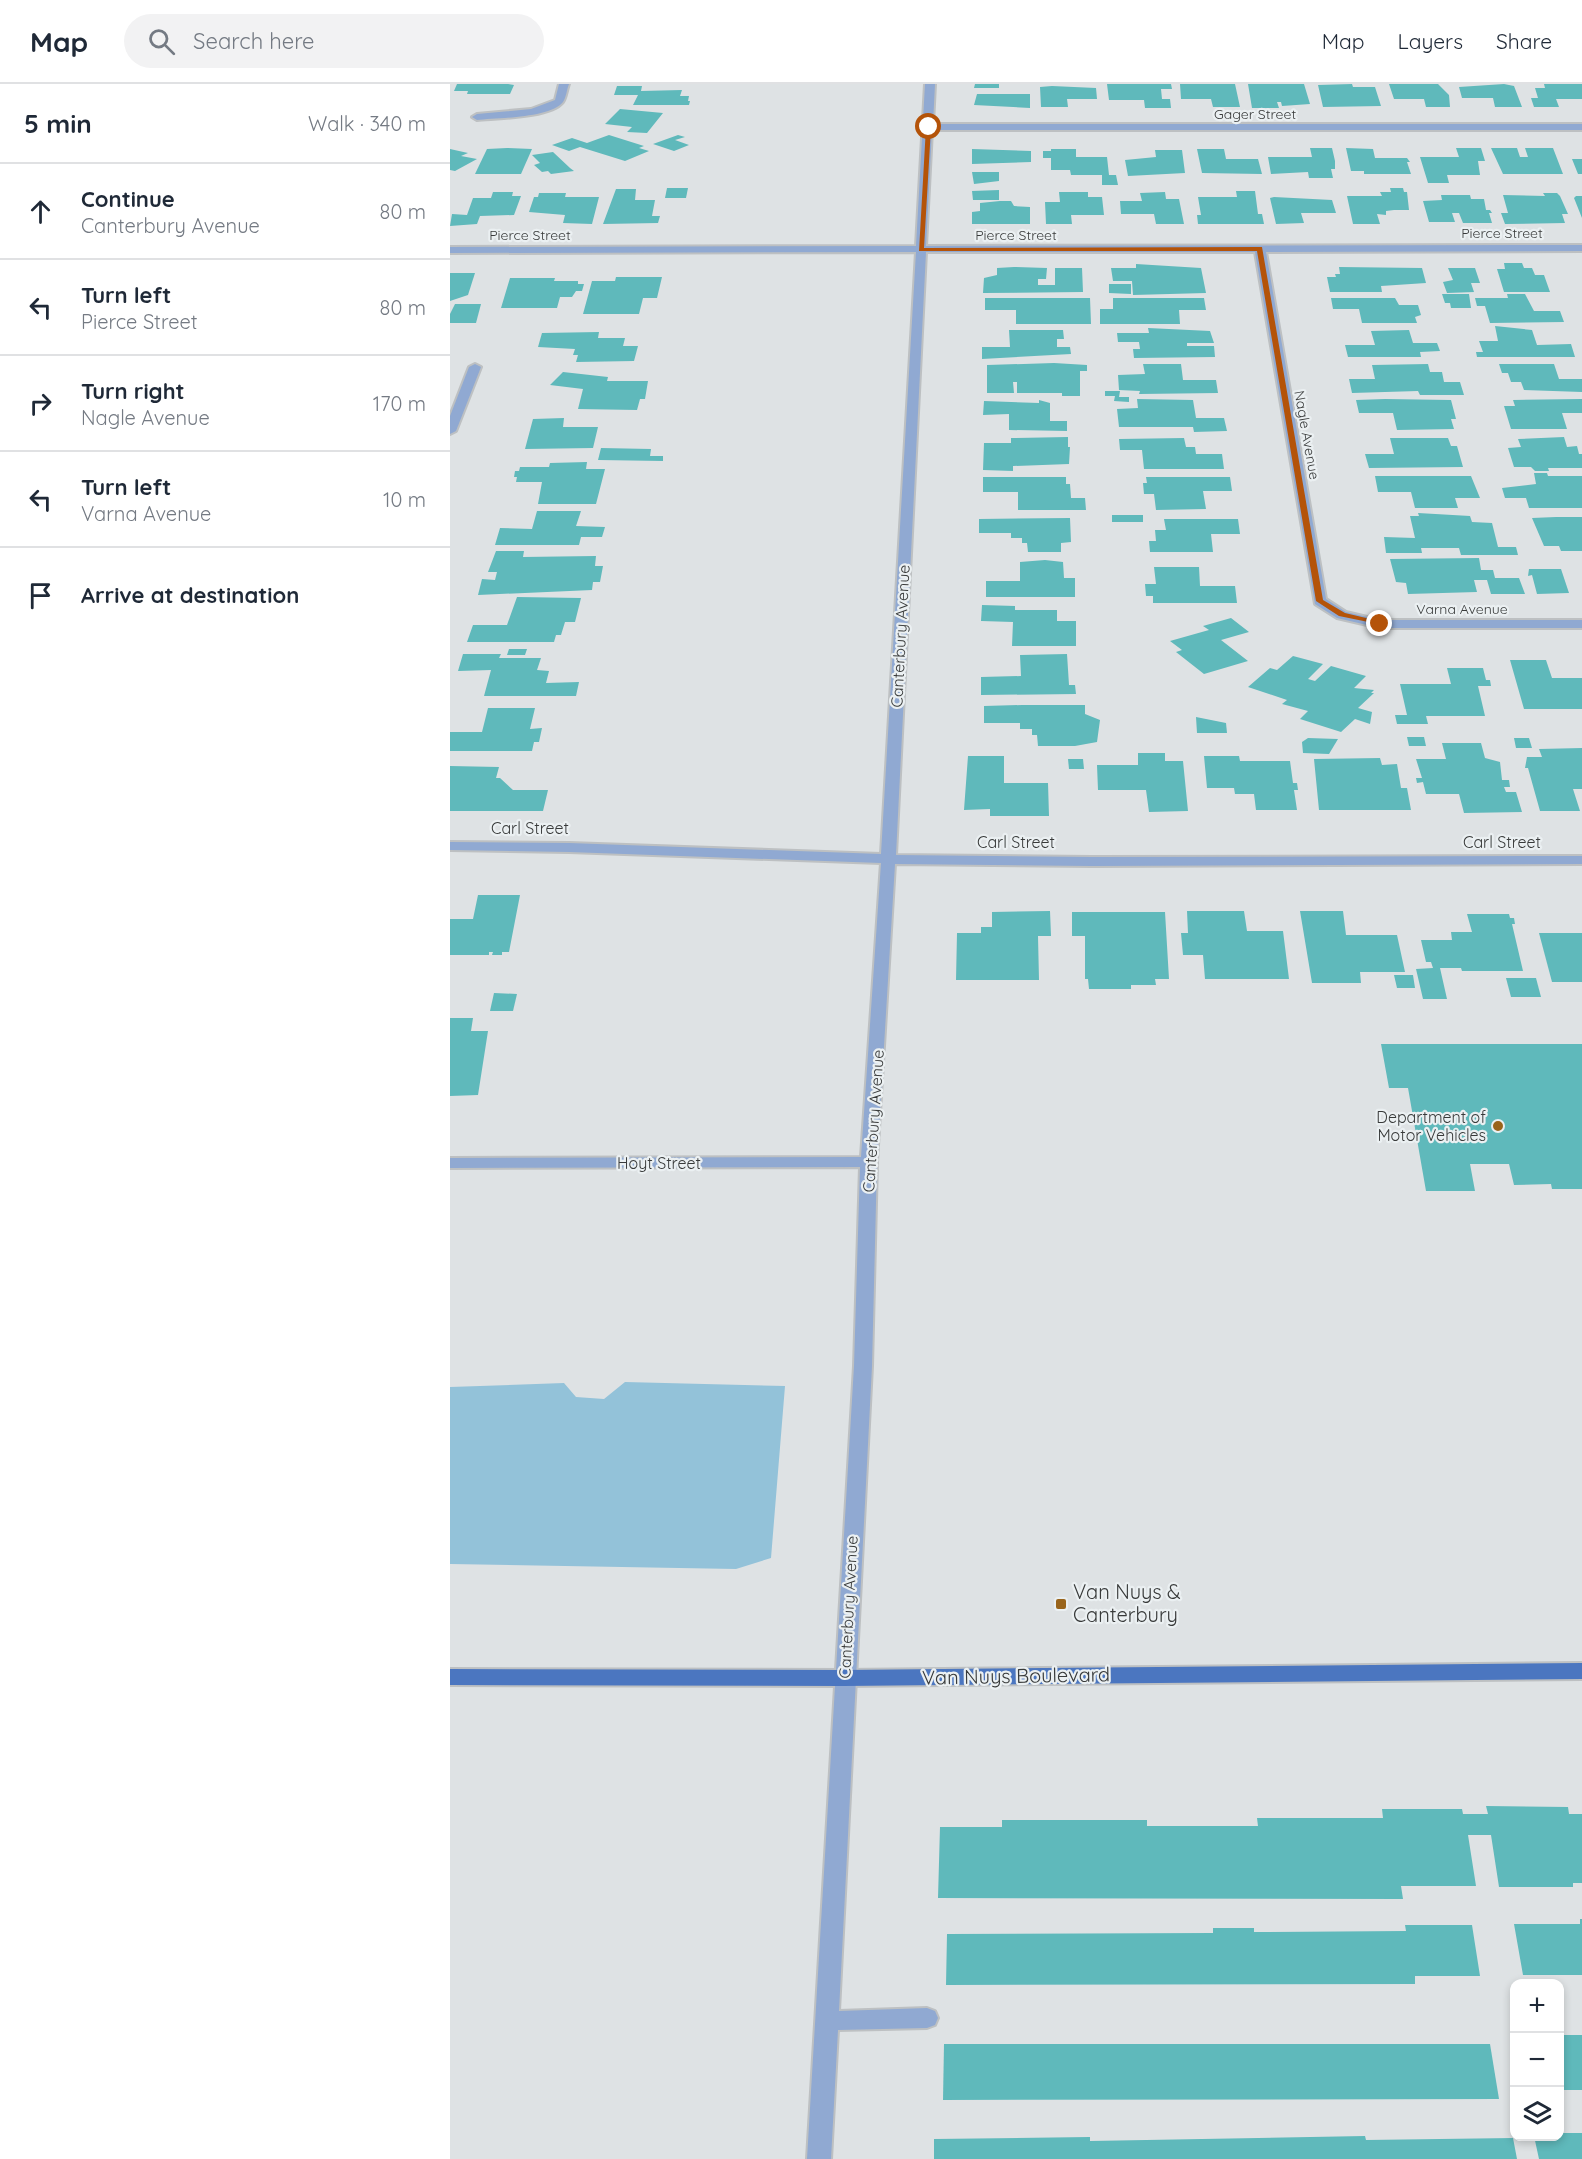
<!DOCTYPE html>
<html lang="en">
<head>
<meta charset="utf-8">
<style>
  :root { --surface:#fff; --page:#f2f2f3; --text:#1f2937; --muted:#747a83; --line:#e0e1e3 }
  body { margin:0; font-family:Quicksand,sans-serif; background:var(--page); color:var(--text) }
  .controls { position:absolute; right:18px; bottom:18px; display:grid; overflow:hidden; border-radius:12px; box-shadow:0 3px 9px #0003 }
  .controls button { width:54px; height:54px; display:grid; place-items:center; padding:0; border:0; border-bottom:2px solid var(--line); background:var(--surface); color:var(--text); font:30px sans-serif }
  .stop { position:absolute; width:18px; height:18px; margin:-14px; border:4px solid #b45309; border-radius:50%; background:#fff }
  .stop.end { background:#b45309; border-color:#fff; box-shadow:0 2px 6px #0008 }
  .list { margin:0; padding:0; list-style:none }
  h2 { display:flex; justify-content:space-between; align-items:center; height:78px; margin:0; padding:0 24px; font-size:26px }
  h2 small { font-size:20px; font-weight:400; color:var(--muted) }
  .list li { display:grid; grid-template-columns:39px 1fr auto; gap:18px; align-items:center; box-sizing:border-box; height:96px; padding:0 24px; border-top:2px solid var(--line) }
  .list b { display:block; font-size:22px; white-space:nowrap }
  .list p { margin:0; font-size:20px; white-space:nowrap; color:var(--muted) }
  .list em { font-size:20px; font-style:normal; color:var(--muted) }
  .icon { flex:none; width:33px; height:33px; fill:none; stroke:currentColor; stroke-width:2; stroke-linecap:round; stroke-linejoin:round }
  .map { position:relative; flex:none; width:1132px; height:2075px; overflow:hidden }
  header { display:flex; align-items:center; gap:36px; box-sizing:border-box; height:84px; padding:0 30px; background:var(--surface); border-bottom:2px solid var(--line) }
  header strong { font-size:28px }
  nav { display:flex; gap:33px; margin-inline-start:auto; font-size:21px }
  .search { width:420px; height:54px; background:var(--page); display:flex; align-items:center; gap:15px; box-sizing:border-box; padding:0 21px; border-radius:33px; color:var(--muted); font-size:22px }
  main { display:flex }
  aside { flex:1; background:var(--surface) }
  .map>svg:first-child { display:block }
  .green { fill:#93c2d9 }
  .building { fill:#5fb9bb }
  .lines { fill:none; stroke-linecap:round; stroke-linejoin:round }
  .minor-casing { stroke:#bdc0c2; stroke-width:4 }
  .primary-casing { stroke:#bdc0c2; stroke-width:4 }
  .minor { fill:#90a9d2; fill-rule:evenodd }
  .primary { fill:#4b76c0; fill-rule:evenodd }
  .route { fill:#b45309 }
  .poi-dot { fill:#99641b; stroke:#ebf0f2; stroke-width:2 }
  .labels { text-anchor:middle; stroke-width:4.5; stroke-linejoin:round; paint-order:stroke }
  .far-street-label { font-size:14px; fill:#383a3a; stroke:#ebf0f2 }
  .street-label { font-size:16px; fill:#383a3a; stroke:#ebf0f2 }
  .poi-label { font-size:16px; fill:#383a3a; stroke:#ebf0f2; text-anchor:end }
  .near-poi-label { font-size:20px; fill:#383a3a; stroke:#ebf0f2; text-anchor:start }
  .near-street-label { font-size:20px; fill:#383a3a; stroke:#ebf0f2 }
</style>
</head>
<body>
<header>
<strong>Map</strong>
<div class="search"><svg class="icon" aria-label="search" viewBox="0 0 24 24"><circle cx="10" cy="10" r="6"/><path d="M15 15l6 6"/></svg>Search here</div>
<nav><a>Map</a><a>Layers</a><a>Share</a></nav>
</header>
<main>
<aside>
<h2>5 min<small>Walk · 340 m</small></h2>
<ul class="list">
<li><svg class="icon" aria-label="ahead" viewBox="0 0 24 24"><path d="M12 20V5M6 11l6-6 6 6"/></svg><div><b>Continue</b><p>Canterbury Avenue</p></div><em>80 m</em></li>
<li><svg class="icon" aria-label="left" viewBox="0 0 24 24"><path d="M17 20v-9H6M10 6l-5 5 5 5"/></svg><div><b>Turn left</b><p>Pierce Street</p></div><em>80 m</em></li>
<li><svg class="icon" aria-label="right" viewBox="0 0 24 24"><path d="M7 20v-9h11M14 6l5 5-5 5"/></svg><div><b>Turn right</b><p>Nagle Avenue</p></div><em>170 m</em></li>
<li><svg class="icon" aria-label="left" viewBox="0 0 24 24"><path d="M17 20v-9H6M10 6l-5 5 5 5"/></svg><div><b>Turn left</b><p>Varna Avenue</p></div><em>10 m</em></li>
<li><svg class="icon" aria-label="arrive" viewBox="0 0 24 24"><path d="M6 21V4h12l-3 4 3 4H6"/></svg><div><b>Arrive at destination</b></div></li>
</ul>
</aside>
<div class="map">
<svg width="1132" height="2075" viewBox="0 0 1132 2075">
  <rect width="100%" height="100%" fill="#dee2e4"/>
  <path class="green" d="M175 1298 335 1302 321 1474 286 1485 0 1480V1303L114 1299 126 1313 154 1315Z"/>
  <g class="building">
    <path d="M7 0H58L64 1 60 10H17L18 7H4Z"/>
    <path d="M525 0H549V4H524Z"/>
    <path d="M657 0H721L722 5H711L712 15H720L721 24H695L694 16H659Z"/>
    <path d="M730 0H785L790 23H763L761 15H731Z"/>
    <path d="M798 0H854L860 20 832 22 831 18H827L829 24H802Z"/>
    <path d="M902 0 903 3H925L931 22 873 23 868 1Z"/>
    <path d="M939 0H988L999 11 1000 23H976L974 15H944Z"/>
    <path d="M1054 0 1064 2 1072 23H1045L1043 14H1012L1009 3Z"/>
    <path d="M1094 0H1132V15H1106L1109 23H1084L1081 14H1088L1085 4H1095Z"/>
    <path d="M167 2H192L191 7 232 6 230 12H239L238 17H240L239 21H183L188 11H164Z"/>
    <path d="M602 2 646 4 647 15H617L618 23H591L590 3Z"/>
    <path d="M527 10H580V24L524 21Z"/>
    <path d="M170 25 213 29 197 49 177 48 182 43 155 40Z"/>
    <path d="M159 51 194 62 189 64 199 67 175 77 130 63 119 67 102 61 122 54 137 59Z"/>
    <path d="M228 51 235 53 225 56 239 61 224 67 203 60Z"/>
    <path d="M860 64H882L885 77V85H881L883 94H859L858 88 821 90 818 73H862Z"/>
    <path d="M896 64 923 65 925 74H957L960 78H957L961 90H914V87H901Z"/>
    <path d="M1006 64H1031L1035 77H1028L1030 91H997L999 99H978L970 73H1009Z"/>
    <path d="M1041 64H1067L1070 73H1078L1075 64H1103L1113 90H1053Z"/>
    <path d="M0 65 18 69 11 72 27 75 5 87 0 86Z"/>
    <path d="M37 65 57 64 82 65 71 90H25Z"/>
    <path d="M522 65 581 67V78L522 80Z"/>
    <path d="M601 65H626V73H657L659 91H666L668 101H652V91H621L620 86H601V74H593V67H601Z"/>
    <path d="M747 65H774L776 75H808L812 90 752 89Z"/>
    <path d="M705 66H732L735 89 678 92 675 76 706 73Z"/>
    <path d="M103 68 120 84 124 87 101 90 98 87 92 88 84 81 90 79 82 71Z"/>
    <path d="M1122 75H1132V90H1128Z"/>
    <path d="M522 88H549V97L524 100Z"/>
    <path d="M217 104H238L236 114H215Z"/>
    <path d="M940 104H953L954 108H957L959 126H944L936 127V131L927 130 930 140H903L897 112H932L930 108H941Z"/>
    <path d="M166 105H186L185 116H205L202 132H210L208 139 153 140Z"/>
    <path d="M549 106V116H523L522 107Z"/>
    <path d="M786 107H805L808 130H812L814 140H748L747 131H751L748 113H787Z"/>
    <path d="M43 108H63L62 112H71L64 131 30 132 27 140 0 142 2 130 17 131 23 114H41Z"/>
    <path d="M609 108H638V113H652L654 131H621L622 140H596L595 118H610Z"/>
    <path d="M715 108 716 115H729L734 140H706L704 130H671L670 117H692L690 109Z"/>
    <path d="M89 109H116L115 113H149L142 140 113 139 115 131 79 128 84 113H88Z"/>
    <path d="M1093 109H1107L1110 112 1118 130H1112L1115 139 1055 140 1051 129H1058L1053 111 1095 112Z"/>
    <path d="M991 111H1020L1021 115H1034L1036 126H1040L1042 129H1039L1042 139H1013L1009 129H1002L1005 138H979L973 117 992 116Z"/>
    <path d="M1126 112H1132V134L1124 114Z"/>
    <path d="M824 113 882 116 886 129H851L854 139 826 140 820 114Z"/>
    <path d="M550 117H561L564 122 580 123V140H522V128L530 127V119Z"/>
    <path d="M1054 179H1072L1074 184H1082L1085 191H1094L1100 208H1054L1047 185H1055Z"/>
    <path d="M686 180 751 184 756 209 683 211 682 197H663L661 184H686Z"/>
    <path d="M564 183 597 184 596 195H588V201H605V184H632L633 208 533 209 534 194 547 191V184Z"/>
    <path d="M889 183 972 184 976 199 931 202 932 208H880L877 193H886L885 190H890Z"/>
    <path d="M998 184H1025L1030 199H1021L1024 208 997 209 993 198 1003 196Z"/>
    <path d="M0 189H25L18 211 0 217Z"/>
    <path d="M166 193H212L207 214H193L189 230H133L142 197H165Z"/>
    <path d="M60 194H105L104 197H128V200H134L132 207H126L122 213H110L107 224H51Z"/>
    <path d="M659 200H681V210L659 209Z"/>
    <path d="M992 210H1019L1021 224H1001L1000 219H995Z"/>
    <path d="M1057 210H1075L1084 227H1110L1114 238 1040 239 1035 222H1027L1025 214H1058Z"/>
    <path d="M535 214H640L641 240H566V226H535Z"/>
    <path d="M663 214H754L756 226H729L730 240H650V225H663Z"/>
    <path d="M881 214H945L949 221H968L971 231 965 233 967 239H912L909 225H883Z"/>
    <path d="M5 220H31L26 239H0V230Z"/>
    <path d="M1045 242 1082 246 1087 261 1121 260 1125 273H1027L1026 268H1033L1029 257H1048Z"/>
    <path d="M698 244 760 247 764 259H737V262H764L765 273 684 274 683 265H690L689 258H668L667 249H699Z"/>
    <path d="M559 246H613L614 255H607V263H620L621 270 532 275V263H560Z"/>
    <path d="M959 246 963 259H987L990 267 970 268 971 273H898L895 261H925L921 247Z"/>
    <path d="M149 248 148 254H175L173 262H188L184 277 126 278 128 271H123L125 265 88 263 92 249Z"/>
    <path d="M604 279 637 281V287H630V312H612V309H567V298H563L564 309H537V281Z"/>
    <path d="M693 280H731L733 296H766L768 309 689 310 690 307 669 306 668 291 695 290Z"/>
    <path d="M978 280 980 288H992L994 298H1010L1014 311H970L968 307 902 309 899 295H925L922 281Z"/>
    <path d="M1049 280H1104L1109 295H1132V308L1074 306 1071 298H1061L1058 289H1052Z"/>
    <path d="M113 288 158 293 157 297H198L195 315H190L187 326 128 325 133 305 100 301Z"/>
    <path d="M655 307H670L669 313H679V318L664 317 665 312H655Z"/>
    <path d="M687 315 743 316 746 334H774L777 347 744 348 743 343H669L667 325 688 324Z"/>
    <path d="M935 315 1001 316 1006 335H1001L1004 345 947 346 943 329H909L906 316Z"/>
    <path d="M1132 315V329H1112L1117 345H1061L1054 322H1065L1063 316Z"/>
    <path d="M589 316 600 319V337H617V347L559 346V330L533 331 534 317 589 319Z"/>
    <path d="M114 334 113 343H148L143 364 75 365 83 335Z"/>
    <path d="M618 353V363H620L619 380 563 382V387L533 386 534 359H561V354Z"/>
    <path d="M1114 353 1117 363 1127 362 1129 370H1132V384H1098L1099 387H1085L1081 383H1064L1058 364 1071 363 1068 355Z"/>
    <path d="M734 354 736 363H745L746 370H772L774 385H694L692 366H670L669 355Z"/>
    <path d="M940 354H998L1001 362H1007L1013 383 919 384 915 370H944Z"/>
    <path d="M151 364 201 365 200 372H213V377L148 376Z"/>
    <path d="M137 378 136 385H155L146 420H88L92 398H66L67 393H64L65 387H69L70 383H99L100 379Z"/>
    <path d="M1084 389H1097L1098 392H1132V424H1079L1076 414H1055L1052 404 1086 400Z"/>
    <path d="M925 392H1021L1030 414H1005L1008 424H965L961 408H928Z"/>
    <path d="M533 393H616V400H620L621 414H635L636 426H568V408H533Z"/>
    <path d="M696 393H780L782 407H753L756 425 706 426 704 410H694L693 399H697Z"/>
    <path d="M87 427H131L126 442 155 443 152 453H131L129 461H45L50 444 82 445Z"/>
    <path d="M968 429 1020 432 1022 438 1042 439 1048 463H1066L1068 471H1011L1009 464H971L972 469H936L934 453 965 454 960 432H969Z"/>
    <rect x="662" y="431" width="31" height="7"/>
    <path d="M1106 433H1132V467H1111L1109 462H1094L1082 434Z"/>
    <path d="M620 434 621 458 611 459V468H578L577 459H572V454H561V449H529V435Z"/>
    <path d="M714 435H788L790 450H761L763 468H700L699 457H706L705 446H716Z"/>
    <path d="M46 467H74L73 473 146 472 145 482H153L150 498H143L142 506 28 511 32 495 45 496 47 488H38Z"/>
    <path d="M1029 474 1031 486H1043L1045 494H1069L1075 510H1041L1037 496H1024L1027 508 958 510 956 499 946 498 940 475Z"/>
    <path d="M595 476 613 478 614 494H625V513H536V497H570V478Z"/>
    <path d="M704 483H749L750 502H785L787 519H703V512H696L695 500H706Z"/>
    <path d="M1079 485H1111L1119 509 1087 510 1082 491 1078 492Z"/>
    <path d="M67 513 131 514 125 538H115L111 551H106L104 558H17L23 541H57Z"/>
    <path d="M532 521 565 522V526H607V537H626V562H562L563 538 531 537Z"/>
    <path d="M781 534 799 548 771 556 798 577 754 590 726 568 732 566 720 557 759 546 753 542Z"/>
    <path d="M59 565H77L75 571H57Z"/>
    <path d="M13 570H51L49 574H91L87 586 99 587 96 599 129 598 126 612H34L41 586 8 587Z"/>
    <path d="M617 570 619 601H625L626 610 531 611V593L571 592 570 571Z"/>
    <path d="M843 572 873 580 858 595 865 597 881 582 916 592 904 604 924 606 921 609H924L908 624 922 628 920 640 905 635 891 648 850 635 858 627 832 620 837 616 798 603 820 584 827 586Z"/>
    <path d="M1060 576H1096L1102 594H1132V625H1074Z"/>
    <path d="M997 584H1033L1036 596H1040L1041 602H1028L1035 632H976L978 640H947L945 631H957L950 600H1001Z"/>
    <path d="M572 621H635V630L650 636 647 658 625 662H588L587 651H582V645H570V639H534V622Z"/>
    <path d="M38 624H85L80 645 92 644 89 658H84L82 667H0V648H32Z"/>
    <path d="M746 633 776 639 777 649H747Z"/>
    <path d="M957 653H974L976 662H959Z"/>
    <path d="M858 654 888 655 879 670 853 669 852 658Z"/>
    <path d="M1064 654H1079L1082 664H1066Z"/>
    <path d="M992 659H1031L1035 674 1050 678 1052 696H1059L1060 703H1054L1056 708H1066L1072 728 1014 729 1009 710H976L973 698 967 699 966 694H972L966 675H996Z"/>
    <path d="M1132 664V705H1123L1130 727H1090L1078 684H1075L1077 673H1092L1089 665Z"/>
    <path d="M688 669H715V677H733L738 727 699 728 696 706H648L647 681H688Z"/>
    <path d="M518 672H554V699H598L599 732H540V725L514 726Z"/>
    <path d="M754 672H789L790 677H840L843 699H847L848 706H844L847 726H806L804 710H785L784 704H757Z"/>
    <path d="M930 674 932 681 947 680 951 704H957L961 726H869L864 675Z"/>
    <path d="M618 675H633L634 685H619Z"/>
    <path d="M0 682 49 683 46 694H50L63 706H98L93 727H0Z"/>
    <path d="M28 811H70L59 868H52V871H42L43 868H39V871H0V835H23Z"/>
    <path d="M600 827 601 852H588L589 896H506L507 849H531V843H542V828Z"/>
    <path d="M737 827H794L797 847H833L839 895H755L753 871H733L731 849H738Z"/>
    <path d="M850 827H893L896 851H947L955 888H910L911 899H862Z"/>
    <path d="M622 828H715L719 895H705L706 901H681V905H639L638 895H635V852H622Z"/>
    <path d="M1017 830H1059L1060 834H1064L1065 840H1062L1073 887H1012L1011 884H990L997 915H973L966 885 983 884 981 878H976L971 856H1002L1001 848H1022Z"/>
    <path d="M1089 849H1132V898H1102Z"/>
    <path d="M944 891H963L965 904H947Z"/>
    <path d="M1056 894H1086L1091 913H1061Z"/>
    <path d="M44 909 67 910 63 927H40Z"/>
    <path d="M0 934H23L21 947H38L28 1011 0 1012Z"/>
    <path d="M931 960H1132V1105H1102L1101 1100 1064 1101 1059 1080H1020L1025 1107H976L958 1004H939Z"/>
    <path d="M1036 1722 1118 1723 1119 1730H1132V1799H1123V1803H1049L1041 1751H1018L1026 1802H951L953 1815 488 1814 490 1743H552V1736H697V1742H808L807 1734H933L932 1725H1012L1013 1730H1038Z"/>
    <path d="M1130 1835H1132V1891H1073L1064 1840H1130Z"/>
    <path d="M955 1841H1022L1030 1892H965V1900L496 1901 497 1850 763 1849V1844H804V1848L956 1847Z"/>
    <rect x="1110" y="1951" width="22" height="55"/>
    <path d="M494 1960H1040L1049 2015 493 2016Z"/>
    <path d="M1110 2049H1132V2075H1089L1084 2052H1110Z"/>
    <path d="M915 2052 916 2056 1063 2054 1067 2075H484V2055L640 2053V2057Z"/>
  </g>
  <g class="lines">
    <g class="minor-casing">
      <g id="minor">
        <path d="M109 0H119C117 5 116 14 113 18 101 34 46 34 27 36L22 33 27 30 81 25 105 16Z"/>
        <path d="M475 0H485L483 40H1132V46H482L476 162 1132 161V167L816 168 876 515 896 528 930 536H1132V544H930L887 534 865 520 805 168H476L446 771 642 773 1132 772V780L642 782 445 780 427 1078 422 1282 389 1927 477 1924 485 1927 488 1934 485 1941 477 1944 388 1946 381 2075H357L404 1282 410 1083 0 1084V1074L411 1073 431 779 119 768 0 766V758L119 759 431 770 466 168 0 169V163L466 162Z"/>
        <path d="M25 280 31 283 6 347 0 350V332L19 283Z"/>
      </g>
    </g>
    <g class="primary-casing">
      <path id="primary" d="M1132 1579V1595L394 1602 0 1601V1585L394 1586Z"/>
    </g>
    <use href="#minor" class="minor"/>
    <use href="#primary" class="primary"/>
  </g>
  <path class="route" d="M479 42 481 43 474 164 812 163 873 516 895 529 933 538V541L889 532 866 517 807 167H469L476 43Z"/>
  <g class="poi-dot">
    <circle cx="1048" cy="1042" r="6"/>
    <rect x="605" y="1514" width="12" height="12" rx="3"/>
  </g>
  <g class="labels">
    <g class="far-street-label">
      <text x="805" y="35">Gager Street</text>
      <text x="1052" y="154">Pierce Street</text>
      <text x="80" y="156">Pierce Street</text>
      <text x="566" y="156">Pierce Street</text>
      <text transform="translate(857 351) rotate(80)" y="5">Nagle Avenue</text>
      <text x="1012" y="530">Varna Avenue</text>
    </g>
    <g class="street-label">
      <text transform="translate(450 552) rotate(-87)" y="6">Canterbury Avenue</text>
      <text x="80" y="750">Carl Street</text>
      <text x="566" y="764">Carl Street</text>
      <text x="1052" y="764">Carl Street</text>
      <text transform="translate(423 1037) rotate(-86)" y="6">Canterbury Avenue</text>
      <text x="209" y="1085">Hoyt Street</text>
      <text transform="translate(398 1523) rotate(-87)" y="6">Canterbury Avenue</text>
    </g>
    <g class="poi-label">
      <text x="1036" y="1039">Department of<tspan x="1036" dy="18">Motor Vehicles</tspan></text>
    </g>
    <g class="near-poi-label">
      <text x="623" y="1515">Van Nuys &amp;<tspan x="623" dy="23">Canterbury</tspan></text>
    </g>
    <g class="near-street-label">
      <text transform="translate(566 1592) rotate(-1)" y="7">Van Nuys Boulevard</text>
    </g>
  </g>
</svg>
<div class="controls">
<button>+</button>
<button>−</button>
<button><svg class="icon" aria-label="layers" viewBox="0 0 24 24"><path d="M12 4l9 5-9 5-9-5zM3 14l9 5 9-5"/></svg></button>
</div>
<div class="stop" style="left:479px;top:43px"></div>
<div class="stop end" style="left:930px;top:540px"></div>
</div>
</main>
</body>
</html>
